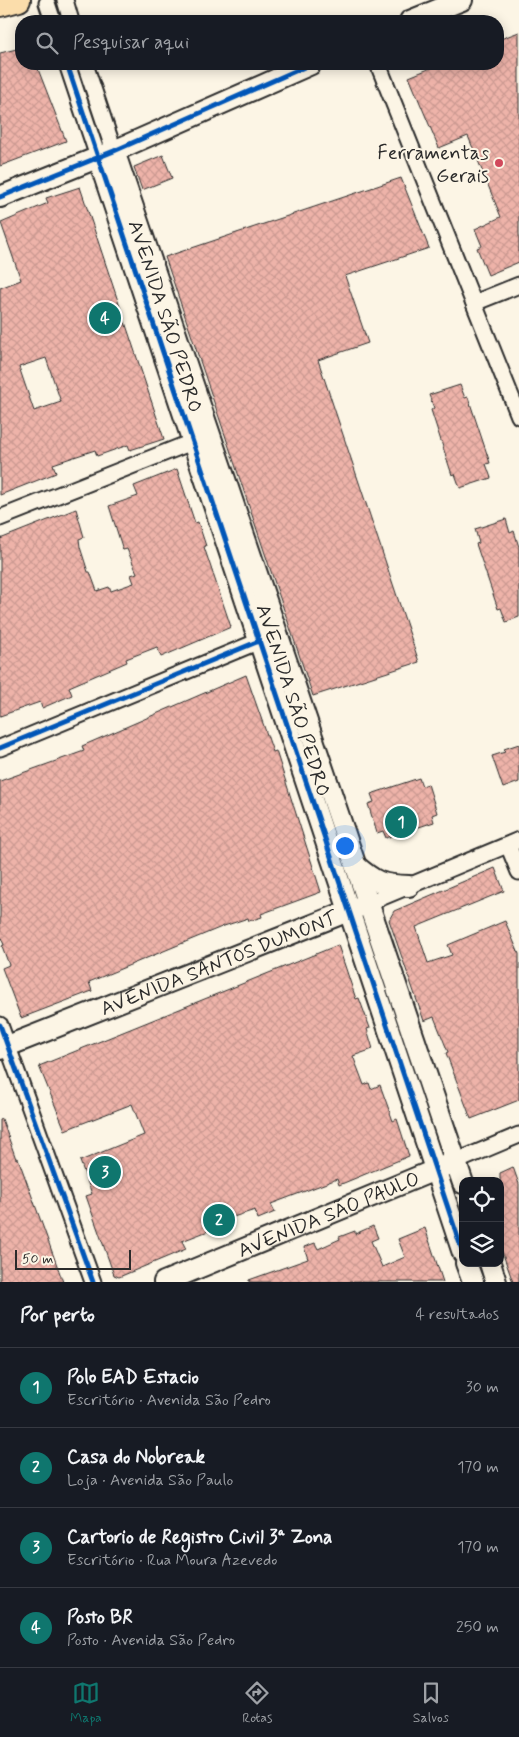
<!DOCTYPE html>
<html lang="pt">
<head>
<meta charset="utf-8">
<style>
  :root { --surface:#171b24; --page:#20242c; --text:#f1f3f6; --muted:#9ea1a6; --line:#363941; --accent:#0f766e }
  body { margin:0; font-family:Mynerve,sans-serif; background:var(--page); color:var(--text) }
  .controls { position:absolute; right:15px; bottom:15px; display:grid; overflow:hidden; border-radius:10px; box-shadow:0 2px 12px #0003 }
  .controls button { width:45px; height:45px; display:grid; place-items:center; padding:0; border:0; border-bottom:1px solid var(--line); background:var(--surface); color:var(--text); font:25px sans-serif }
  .scale { position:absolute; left:15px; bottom:12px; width:116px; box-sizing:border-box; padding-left:5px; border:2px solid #2b2b2b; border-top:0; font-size:14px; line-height:18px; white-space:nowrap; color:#2b2b2b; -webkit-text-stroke:4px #fcf5e5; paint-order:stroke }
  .you { position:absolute; left:344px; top:845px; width:18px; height:18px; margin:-12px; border:4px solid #fff; border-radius:50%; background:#1a73e8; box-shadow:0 0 0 8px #1a73e833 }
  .badge { display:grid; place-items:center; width:32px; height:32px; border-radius:50%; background:var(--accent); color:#fff; font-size:16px; font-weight:700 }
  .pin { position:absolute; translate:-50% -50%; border:2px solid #fff; box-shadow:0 1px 5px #0006 }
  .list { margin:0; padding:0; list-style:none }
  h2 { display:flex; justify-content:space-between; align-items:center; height:65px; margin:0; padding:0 20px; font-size:21px }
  h2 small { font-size:16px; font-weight:400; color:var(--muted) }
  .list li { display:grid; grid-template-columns:32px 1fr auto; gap:15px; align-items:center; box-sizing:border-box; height:80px; padding:0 20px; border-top:1px solid var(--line) }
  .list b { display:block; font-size:19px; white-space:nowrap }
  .list p { margin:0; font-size:16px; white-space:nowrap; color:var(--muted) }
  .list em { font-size:16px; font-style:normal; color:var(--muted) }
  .icon { flex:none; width:28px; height:28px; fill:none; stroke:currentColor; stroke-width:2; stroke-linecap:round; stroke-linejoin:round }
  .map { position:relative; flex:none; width:519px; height:1282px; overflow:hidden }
  .search { position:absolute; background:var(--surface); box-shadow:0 2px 12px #0003; left:15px; right:15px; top:15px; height:55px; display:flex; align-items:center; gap:12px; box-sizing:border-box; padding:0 18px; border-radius:20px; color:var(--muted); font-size:19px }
  .sheet { height:385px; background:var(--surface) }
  nav { display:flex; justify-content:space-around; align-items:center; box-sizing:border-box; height:70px; border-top:1px solid var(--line); background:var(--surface); font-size:14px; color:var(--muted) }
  nav a { display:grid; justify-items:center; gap:2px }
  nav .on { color:var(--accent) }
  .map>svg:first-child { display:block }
  .building { fill:url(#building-cross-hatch); stroke:#2b2b2b; fill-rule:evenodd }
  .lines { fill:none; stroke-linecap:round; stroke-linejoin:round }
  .street-casing { stroke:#2b2b2b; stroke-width:19 }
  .secondary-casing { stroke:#2b2b2b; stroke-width:24 }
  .primary-casing { stroke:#2b2b2b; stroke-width:26 }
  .street { stroke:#fcf5e5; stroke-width:15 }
  .secondary { stroke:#fcf5e5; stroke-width:20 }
  .primary { stroke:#fbddab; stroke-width:22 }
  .cycleway-casing { stroke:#fcf5e5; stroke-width:8 }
  .cycleway { stroke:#0057b8; stroke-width:5 }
  .poi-dot { fill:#d1495b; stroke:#fcf5e5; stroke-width:2 }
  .labels { text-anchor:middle; stroke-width:4; stroke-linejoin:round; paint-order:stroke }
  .poi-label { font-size:20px; fill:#2b2b2b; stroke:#fcf5e5; text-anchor:end }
  .street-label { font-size:20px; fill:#2b2b2b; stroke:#fcf5e5 }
</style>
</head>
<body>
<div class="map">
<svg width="519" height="1282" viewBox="0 0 519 1282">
  <defs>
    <pattern id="building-cross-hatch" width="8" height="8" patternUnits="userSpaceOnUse" patternTransform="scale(1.25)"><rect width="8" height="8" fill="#eeb3a9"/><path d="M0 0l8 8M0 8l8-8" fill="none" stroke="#cc9a92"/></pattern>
  </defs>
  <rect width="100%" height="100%" fill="#fcf5e5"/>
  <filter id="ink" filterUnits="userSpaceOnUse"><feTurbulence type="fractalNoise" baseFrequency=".02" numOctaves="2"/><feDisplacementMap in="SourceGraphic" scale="10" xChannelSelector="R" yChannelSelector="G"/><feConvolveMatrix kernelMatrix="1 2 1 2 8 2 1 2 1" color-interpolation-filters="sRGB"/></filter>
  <g filter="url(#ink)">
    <g class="building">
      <path d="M519 32V262L488 275 477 248 482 246 475 229 501 217 468 136 439 148 409 77 441 64H498V40Z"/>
      <path d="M21 48V64H36L66 141 0 166V53Z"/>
      <path d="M163 155 172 178 142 190 134 167Z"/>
      <path d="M401 178 429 248 345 276 368 343 318 360 419 662 313 696 165 257Z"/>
      <path d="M80 187 164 439 130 450 128 445 97 456 95 450 53 464 56 473 0 495V288L21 280 1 223 48 203 46 198ZM46 358 61 402 34 411 19 367Z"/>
      <path d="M460 385 465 398 468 397 490 463 486 464 491 478 460 488 455 474 452 475 431 410 434 408 429 395Z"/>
      <path d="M177 469 195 523 198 522 206 546 204 547 231 627 161 657 157 647 126 659 127 662 69 687 72 695 42 708 40 702 0 716V539L76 509 84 537 79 539 80 547 88 572H90L97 591 109 587 111 591 134 583 131 575 137 573 127 549 123 550 109 506 138 496 134 486Z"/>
      <path d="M506 519 510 533 514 531 519 547V617L506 622 501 608 498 609 476 544 479 543 475 529Z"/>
      <path d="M246 675 273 752 276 751 321 892 261 914 262 917 249 921 248 918 224 926 89 982 92 991 21 1018 2 968 9 965 2 946 4 945 0 935V781L84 751 82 746Z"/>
      <path d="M519 744V782L503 788 492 756 505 752 504 749Z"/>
      <path d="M419 778 422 786 428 784 437 813 432 815 434 822 386 838 383 831 377 833 368 804 374 802 371 794Z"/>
      <path d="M495 868 504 891 416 927 428 963 452 955 448 945 505 921 519 954V1100L471 1119 446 1053 448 1052 434 1017 424 1021 389 920 394 911Z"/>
      <path d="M338 945 356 999 359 998 370 1028 367 1029 373 1049 353 1056 364 1085 369 1083 371 1089 380 1085 393 1121 397 1119 409 1156 339 1185 337 1179 271 1204 275 1212 258 1219 255 1210 227 1219 229 1223 182 1241 186 1249 119 1277 114 1275 86 1196 92 1194 80 1161 144 1135 132 1104 65 1130 39 1066Z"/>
      <path d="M2 1119 16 1159 18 1158 63 1282H0V1120Z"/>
      <path d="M513 1167 519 1184V1282H513L500 1246V1173Z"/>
      <path d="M373 1226 378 1238 371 1241 382 1267 405 1257 398 1239 425 1228 443 1282H249V1280L308 1259 304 1247 315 1243 318 1249 340 1239 339 1237 355 1231V1234Z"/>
    </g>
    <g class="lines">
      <g class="street-casing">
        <g id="street">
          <path d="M65 0 71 21"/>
          <path d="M47 3 53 21"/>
          <path d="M67 64 98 157"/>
          <path d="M85 64 114 151"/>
          <path d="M378 64 519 416"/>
          <path d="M474 303 519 285"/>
          <path d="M0 518 192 442"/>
          <path d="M0 748 269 637"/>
          <path d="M508 845 519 872"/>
          <path d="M368 903 519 840"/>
          <path d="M0 1025 93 1282"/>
          <path d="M455 1162 519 1135"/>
        </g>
      </g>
      <g class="secondary-casing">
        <g id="secondary">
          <path d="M410 21 462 0"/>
          <path d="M114 151 463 1183"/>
          <path d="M98 157 463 1253"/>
          <path d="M0 197 114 151 311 64"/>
          <path d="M355 865C375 883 382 885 409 886"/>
          <path id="s1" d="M0 1049 361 906"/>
          <path d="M466 1263 473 1282"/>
          <path d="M490 1263 496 1282"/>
          <path id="s2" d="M164 1282 447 1165"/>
        </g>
      </g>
      <g class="primary-casing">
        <path id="primary" d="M0 5 19 0"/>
      </g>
      <use href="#street" class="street"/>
      <use href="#secondary" class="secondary"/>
      <use href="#primary" class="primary"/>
      <g class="cycleway-casing">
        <g id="cycleway">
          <path d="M67 64 463 1253"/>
          <path d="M0 197 114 151 311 64"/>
          <path d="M0 748 259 641"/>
          <path d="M0 1025 93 1282"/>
        </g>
      </g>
      <use href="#cycleway" class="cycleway"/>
    </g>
  </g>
  <circle class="poi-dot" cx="499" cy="163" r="5"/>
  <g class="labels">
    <g class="poi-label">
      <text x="489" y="159">Ferramentas<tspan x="489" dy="23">Gerais</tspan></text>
    </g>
    <g class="street-label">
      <text transform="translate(166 316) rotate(72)" y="7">AVENIDA SÃO PEDRO</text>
      <text transform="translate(294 700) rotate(72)" y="7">AVENIDA SÃO PEDRO</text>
      <text dy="7" stroke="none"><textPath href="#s1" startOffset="235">AVENIDA SANTOS DUMONT</textPath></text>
      <text dy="7" stroke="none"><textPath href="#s2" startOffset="178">AVENIDA SÃO PAULO</textPath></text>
    </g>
  </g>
</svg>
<div class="controls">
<button><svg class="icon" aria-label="locate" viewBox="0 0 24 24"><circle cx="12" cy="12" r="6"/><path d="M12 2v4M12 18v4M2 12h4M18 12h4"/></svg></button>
<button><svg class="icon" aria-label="layers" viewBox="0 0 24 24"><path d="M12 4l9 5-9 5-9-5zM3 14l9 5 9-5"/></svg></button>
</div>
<div class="scale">50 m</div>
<div class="you"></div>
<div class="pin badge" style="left:401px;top:822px">1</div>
<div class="pin badge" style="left:219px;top:1220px">2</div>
<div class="pin badge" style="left:105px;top:1172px">3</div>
<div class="pin badge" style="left:105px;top:318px">4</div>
<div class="search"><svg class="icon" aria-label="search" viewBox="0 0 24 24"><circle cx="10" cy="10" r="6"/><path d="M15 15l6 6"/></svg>Pesquisar aqui</div>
</div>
<section class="sheet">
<h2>Por perto<small>4 resultados</small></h2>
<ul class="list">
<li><span class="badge">1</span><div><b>Polo EAD Estacio</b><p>Escritório · Avenida São Pedro</p></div><em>30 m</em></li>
<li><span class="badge">2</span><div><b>Casa do Nobreak</b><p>Loja · Avenida São Paulo</p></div><em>170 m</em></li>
<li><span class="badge">3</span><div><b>Cartorio de Registro Civil 3ª Zona</b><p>Escritório · Rua Moura Azevedo</p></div><em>170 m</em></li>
<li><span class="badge">4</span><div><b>Posto BR</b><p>Posto · Avenida São Pedro</p></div><em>250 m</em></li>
</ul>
</section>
<nav>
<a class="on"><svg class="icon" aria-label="map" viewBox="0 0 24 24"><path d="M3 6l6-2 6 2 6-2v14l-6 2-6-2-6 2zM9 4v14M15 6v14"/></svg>Mapa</a>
<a><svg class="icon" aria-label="directions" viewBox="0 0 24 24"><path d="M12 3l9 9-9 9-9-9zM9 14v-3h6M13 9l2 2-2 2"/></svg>Rotas</a>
<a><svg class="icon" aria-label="saved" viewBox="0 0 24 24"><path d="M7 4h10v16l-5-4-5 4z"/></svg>Salvos</a>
</nav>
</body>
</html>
